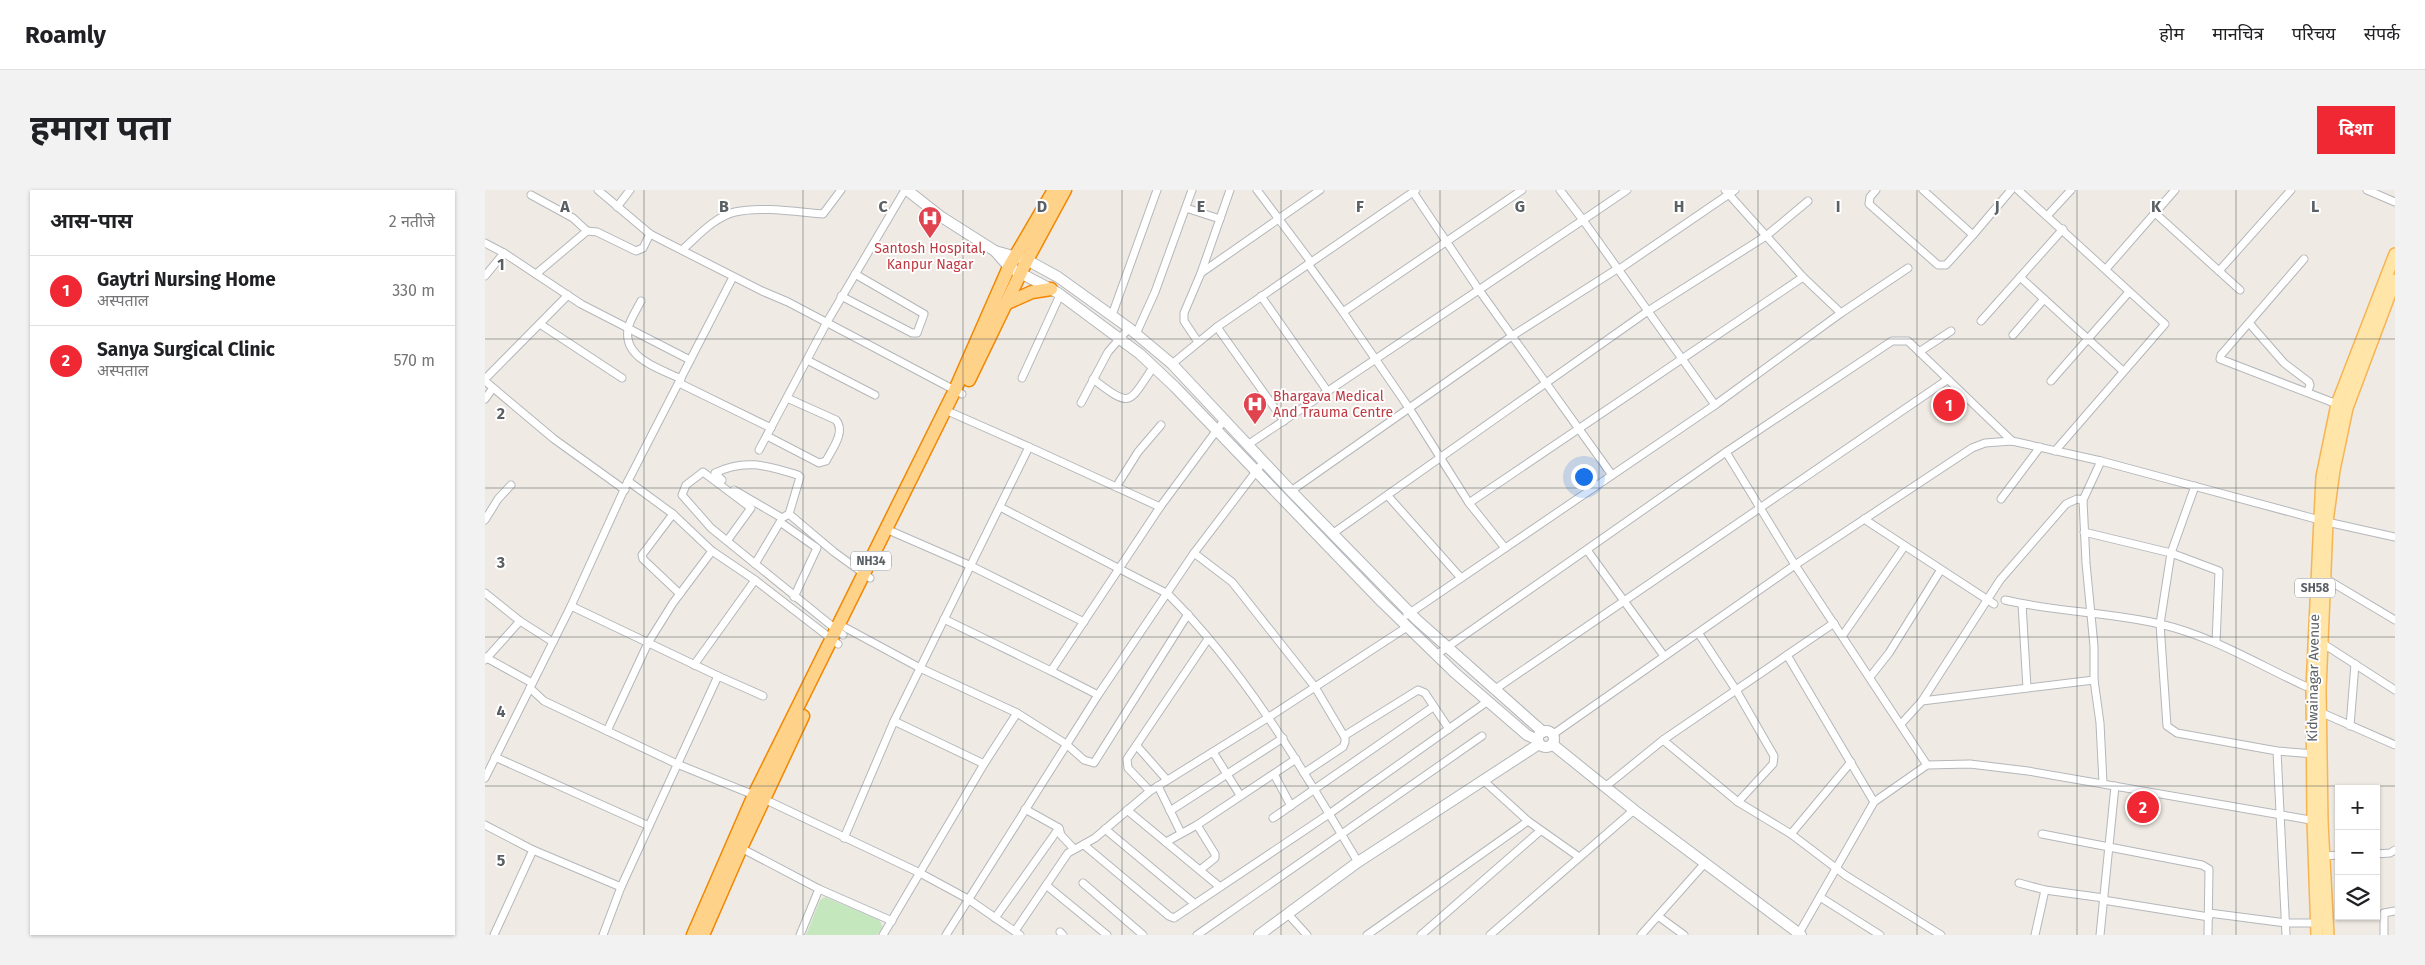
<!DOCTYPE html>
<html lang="hi">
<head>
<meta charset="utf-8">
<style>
  :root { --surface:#fff; --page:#f2f2f2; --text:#202124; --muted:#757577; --line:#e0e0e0; --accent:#ef2833 }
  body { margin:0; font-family:"Fira Sans","Noto Sans Devanagari",sans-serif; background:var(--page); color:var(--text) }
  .controls { position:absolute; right:15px; bottom:15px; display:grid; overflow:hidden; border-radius:0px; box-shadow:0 1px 4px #0004 }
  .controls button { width:45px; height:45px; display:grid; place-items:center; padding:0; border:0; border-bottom:1px solid var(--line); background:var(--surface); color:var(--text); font:25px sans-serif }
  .you { position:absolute; left:1098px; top:286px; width:18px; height:18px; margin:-12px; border:4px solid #fff; border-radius:50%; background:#1a73e8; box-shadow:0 0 0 8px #1a73e833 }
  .badge { display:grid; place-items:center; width:32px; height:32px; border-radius:50%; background:var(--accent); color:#fff; font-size:16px; font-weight:700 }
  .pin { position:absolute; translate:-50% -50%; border:2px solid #fff; box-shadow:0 1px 5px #0006 }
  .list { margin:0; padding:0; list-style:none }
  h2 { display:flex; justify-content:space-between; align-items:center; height:65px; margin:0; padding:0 20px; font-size:21px }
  h2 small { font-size:16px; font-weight:400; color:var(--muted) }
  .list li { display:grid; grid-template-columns:32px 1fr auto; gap:15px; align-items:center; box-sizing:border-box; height:70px; padding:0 20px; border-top:1px solid var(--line) }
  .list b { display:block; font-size:19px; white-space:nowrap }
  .list p { margin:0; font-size:16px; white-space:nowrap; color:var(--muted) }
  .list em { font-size:16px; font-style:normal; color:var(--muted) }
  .icon { flex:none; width:28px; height:28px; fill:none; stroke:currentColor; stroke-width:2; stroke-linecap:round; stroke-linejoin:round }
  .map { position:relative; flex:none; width:1910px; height:745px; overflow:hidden; border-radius:0px }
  header { display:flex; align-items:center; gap:30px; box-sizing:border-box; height:70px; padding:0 25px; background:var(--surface); border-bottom:1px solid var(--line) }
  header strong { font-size:24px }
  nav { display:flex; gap:28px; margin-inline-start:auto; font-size:18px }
  .intro { display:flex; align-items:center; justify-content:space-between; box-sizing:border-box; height:120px; padding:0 30px }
  h1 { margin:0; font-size:35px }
  .button { padding:12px 22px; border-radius:0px; background:var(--accent); color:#fff; font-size:18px; font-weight:700 }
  main { display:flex; gap:30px; padding:0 30px }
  aside { flex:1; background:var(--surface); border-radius:0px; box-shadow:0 1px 4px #0004 }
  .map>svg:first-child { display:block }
  .green { fill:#c4e7be }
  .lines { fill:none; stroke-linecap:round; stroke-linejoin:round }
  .street-casing { stroke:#b4b7bb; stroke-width:9 }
  .secondary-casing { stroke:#b2b7bb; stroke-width:12 }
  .primary-casing { stroke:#f6b454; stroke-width:14 }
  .highway-casing { stroke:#f28700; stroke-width:15 }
  .street { stroke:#fff; stroke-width:7 }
  .secondary { stroke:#fff; stroke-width:10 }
  .primary { stroke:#ffe5a8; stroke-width:11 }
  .highway { stroke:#ffd28a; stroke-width:12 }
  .grid { fill:none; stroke:#5b6064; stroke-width:1; stroke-opacity:0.55 }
  .labels { text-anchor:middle; stroke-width:4; stroke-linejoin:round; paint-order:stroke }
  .shield { fill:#fff; stroke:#8c9092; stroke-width:1 }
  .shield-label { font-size:12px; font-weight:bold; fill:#5b6064 }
  .health-label { font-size:14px; fill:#be3a42; stroke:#fff }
  .street-label { font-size:14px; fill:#5b6064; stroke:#fff }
  .grid-label { font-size:16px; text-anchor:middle; font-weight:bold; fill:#5b6064; stroke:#fff; stroke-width:4; stroke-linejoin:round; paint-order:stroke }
</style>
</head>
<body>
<header>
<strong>Roamly</strong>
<nav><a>होम</a><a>मानचित्र</a><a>परिचय</a><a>संपर्क</a></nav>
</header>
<div class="intro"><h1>हमारा पता</h1><a class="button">दिशा</a></div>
<main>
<aside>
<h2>आस-पास<small>2 नतीजे</small></h2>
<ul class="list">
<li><span class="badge">1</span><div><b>Gaytri Nursing Home</b><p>अस्पताल</p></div><em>330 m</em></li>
<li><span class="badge">2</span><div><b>Sanya Surgical Clinic</b><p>अस्पताल</p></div><em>570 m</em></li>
</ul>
</aside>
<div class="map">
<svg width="1910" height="745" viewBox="0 0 1910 745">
  <rect width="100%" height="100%" fill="#efeae3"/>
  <path class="green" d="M340 707 394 730 398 737 392 745H321L335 710Z"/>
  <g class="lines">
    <g class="street-casing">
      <g id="street">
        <path d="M113 0 165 44 277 101 303 112 477 204"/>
        <path d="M772 0 826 72"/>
        <path d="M1391 0 1385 7 1384 14 1453 75H1461L1488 45"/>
        <path d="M1438 0 1488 45 1526 0"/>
        <path d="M1533 0 1680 134 1570 261"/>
        <path d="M1882 0 1910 12"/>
        <path d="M928 2 994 100 1127 285"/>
        <path d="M46 5 88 28 102 41"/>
        <path d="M132 17 145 0"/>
        <path d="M701 18 735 29"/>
        <path d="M1670 23 1734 81 1806 0"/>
        <path d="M1563 25 1586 0"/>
        <path d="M0 53 19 63 96 114 205 170"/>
        <path d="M197 60C212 47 229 27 250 22 274 16 313 22 338 24L356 0"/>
        <path d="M1819 69 1736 165 1735 169 1852 214"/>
        <path d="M823 74 858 122"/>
        <path d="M1621 79 1690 0"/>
        <path d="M1133 80 1250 0"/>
        <path d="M1734 81 1755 100"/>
        <path d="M716 83 745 0"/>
        <path d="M51 84 102 41 112 42 151 61 158 58 165 44"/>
        <path d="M0 86 19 63"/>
        <path d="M1535 87 1638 181"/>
        <path d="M356 106 427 143H432L439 124 370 84"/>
        <path d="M776 106 843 202"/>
        <path d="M156 111C152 119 144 131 143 139 138 169 176 179 196 189"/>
        <path d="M1356 123 1423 78"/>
        <path d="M627 125 672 0"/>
        <path d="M1496 131 1578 39"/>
        <path d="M55 134 137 188"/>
        <path d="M1765 134 1799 173 1824 192 1825 195 1823 201"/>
        <path d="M732 137 799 231"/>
        <path d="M651 144 670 102 707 0"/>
        <path d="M1528 145 1559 109"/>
        <path d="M713 152 699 131V123L716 83 835 0"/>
        <path d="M1434 162 1466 141"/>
        <path d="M322 170 390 205"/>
        <path d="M687 174 732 137 931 0"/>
        <path d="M537 188 575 105"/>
        <path d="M0 189 83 105"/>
        <path d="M608 189C647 219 643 214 669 176"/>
        <path d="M0 191 69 249 140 300"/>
        <path d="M1566 191 1644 102"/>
        <path d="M194 193 286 238"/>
        <path d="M0 209 8 198"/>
        <path d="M596 213 623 162 644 138"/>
        <path d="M1230 215 1356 123 1318 87 1240 0"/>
        <path d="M467 223 544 257"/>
        <path d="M282 246 334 273 341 271C347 259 361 242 351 230L302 208"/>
        <path d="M764 254 1098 30 1075 0"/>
        <path d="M274 260 342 132 420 0"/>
        <path d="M1241 262 1310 375 1442 575"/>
        <path d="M1616 271 1598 310 1601 373 1609 456V490L1615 533 1618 593"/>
        <path d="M237 290 230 283C260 268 283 276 313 285L315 287 304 324"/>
        <path d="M143 291 188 324 227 361"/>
        <path d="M1710 296 1686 363 1675 434 1682 536 1692 543 1792 561 1830 564"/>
        <path d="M631 297 653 262 676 235"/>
        <path d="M249 300 297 328 304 324 349 362 385 388"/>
        <path d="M806 301 1027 146 1132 79"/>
        <path d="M903 306 976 388"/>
        <path d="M1516 309 1555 257"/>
        <path d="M984 313 1318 87"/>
        <path d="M515 317 683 404C761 482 817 578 873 672"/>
        <path d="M188 324 157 365 158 369 195 404"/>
        <path d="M1379 329 1509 414"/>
        <path d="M0 330 13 309 26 295"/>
        <path d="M408 342 486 376 599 432"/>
        <path d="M1599 342 1686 363 1734 381 1731 453"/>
        <path d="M847 344 1163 121 1281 46 1323 11"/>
        <path d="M242 351 266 318 218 282 201 295 197 305 226 338 358 445"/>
        <path d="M1020 358 984 313 924 218 858 122 1037 0"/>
        <path d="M1102 360 1179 466"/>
        <path d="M709 363 747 392 755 402 830 497 859 546 933 500 940 503 964 539"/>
        <path d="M270 374 295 332 332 358 309 407"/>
        <path d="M1838 387 1910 430"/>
        <path d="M0 403 35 431 68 452"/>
        <path d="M1520 410C1571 422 1624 422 1675 434 1727 446 1772 474 1820 496L1829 498"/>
        <path d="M1537 414 1542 498"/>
        <path d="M86 416 233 486"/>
        <path d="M922 425 1230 215 1098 30 1142 0"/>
        <path d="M459 429 566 481"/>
        <path d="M361 438 435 478 532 523 581 554 599 570 609 573 703 424"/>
        <path d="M1214 444 1251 500 1289 566 1288 574 1253 612"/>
        <path d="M1358 445 1419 357"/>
        <path d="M1837 453 1910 500"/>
        <path d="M951 465 1241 262 1407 151H1423L1527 251"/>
        <path d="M1302 465 1389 612"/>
        <path d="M0 467 47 493"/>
        <path d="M0 470 35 431"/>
        <path d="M209 475 270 390 353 454"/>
        <path d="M1385 487 1404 463 1455 381"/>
        <path d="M45 498 59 511 192 574 279 609 435 683 483 709 535 745"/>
        <path d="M1009 500 1462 190"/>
        <path d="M613 505 566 481 675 317"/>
        <path d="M1437 511 1609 490"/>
        <path d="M1835 522 1910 555"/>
        <path d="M409 531 499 574"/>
        <path d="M1416 534 1437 511 1515 390 1581 314 1592 309 1598 310"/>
        <path d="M1865 536 1870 474"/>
        <path d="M122 541 163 453 188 413 227 361 270 390"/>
        <path d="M1067 545 1310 375 1487 258 1500 253 1527 251 1616 271 1842 332 1910 347"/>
        <path d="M1178 550 1253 612 1306 644 1360 685 1456 745"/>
        <path d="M652 556 682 590"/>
        <path d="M1792 561 1801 745"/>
        <path d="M728 562 755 605"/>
        <path d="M10 567 164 636"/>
        <path d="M819 583 858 557 860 552V546"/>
        <path d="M789 584 806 616"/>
        <path d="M0 588 86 416 143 291 248 87"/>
        <path d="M999 591 1043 631 1094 667"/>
        <path d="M673 596 696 643"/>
        <path d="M1120 597 1178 550 1349 433"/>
        <path d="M665 601 643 578 642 569 723 449"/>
        <path d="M540 619 574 638 576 645 589 659"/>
        <path d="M642 620 735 697"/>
        <path d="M685 621 798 548"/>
        <path d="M788 628 948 517"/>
        <path d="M0 635 48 660"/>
        <path d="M712 635 730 664V668L715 680"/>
        <path d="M620 639 710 714"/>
        <path d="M1306 644 1366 572"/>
        <path d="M1557 644 1717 675 1724 679 1723 745"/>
        <path d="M359 648 409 531 544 257 675 317 740 229"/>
        <path d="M681 652 712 635 811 569"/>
        <path d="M599 655 684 726 689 728 844 624 1003 511"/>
        <path d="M256 658 334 699 407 731"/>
        <path d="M1891 664 1905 663 1910 660"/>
        <path d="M1839 666 1854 665"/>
        <path d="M598 693 658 745"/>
        <path d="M1534 693 1560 700 1619 708"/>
        <path d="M561 695 622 745"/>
        <path d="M136 697 233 486 278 506"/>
        <path d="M1335 707 1395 745"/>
        <path d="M1618 710 1724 727"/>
        <path d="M1724 723 1801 733H1833"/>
        <path d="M803 724 822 745"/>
        <path d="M1173 726 1199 745"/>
        <path d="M510 728 574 638"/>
        <path d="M530 741 583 663 610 648 665 601 784 527 922 437"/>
        <path d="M575 742 578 745"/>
        <path d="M9 745 48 660 136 697 118 745"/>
        <path d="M315 745 334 699"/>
        <path d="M398 745 499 574 532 523"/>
        <path d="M461 745 613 505 709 363 779 271"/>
        <path d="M712 745 997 546"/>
        <path d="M882 745 1043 631"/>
        <path d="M936 745 1055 641"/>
        <path d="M1005 745 1149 620"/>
        <path d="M1156 745 1220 673"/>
        <path d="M1313 745 1389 612 1442 575 1485 574 1543 581 1831 631"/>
        <path d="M1550 745 1560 700"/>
        <path d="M1615 745 1630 596"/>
        <path d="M1899 745V723L1910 721"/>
      </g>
    </g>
    <g class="secondary-casing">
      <g id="secondary">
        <path d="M422 0 455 26 510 61 542 70 573 87 644 138 687 174 806 301 932 430 1058 542"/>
        <path d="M510 61 524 77 573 103 655 164 690 197 897 412 969 482 1042 545 1053 550"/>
        <circle cx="1061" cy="549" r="8"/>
        <path d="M1067 554 1149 620 1316 745"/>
        <path d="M774 745 873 672 1054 554"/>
      </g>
    </g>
    <g class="primary-casing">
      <g id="primary">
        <path d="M1832 745 1828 630 1827 498 1837 287 1852 214 1910 64"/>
        <path d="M1843 745 1837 632 1835 500 1842 332 1849 280 1862 218 1910 90"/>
      </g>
    </g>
    <g class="highway-casing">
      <g id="highway">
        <path d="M520 114 547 102 566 99"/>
        <path d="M484 190 542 70 580 0"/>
        <path d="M208 745 269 605 470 200 524 77 569 0"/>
        <path d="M218 745 256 658 318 526"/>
      </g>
    </g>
    <use href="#street" class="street"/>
    <use href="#secondary" class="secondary"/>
    <use href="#primary" class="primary"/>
    <use href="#highway" class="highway"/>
  </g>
  <path class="grid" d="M159 0V745M318 0V745M478 0V745M637 0V745M796 0V745M955 0V745M1114 0V745M1273 0V745M1432 0V745M1592 0V745M1751 0V745M0 149H1910M0 298H1910M0 447H1910M0 596H1910"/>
  <defs>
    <g id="hospital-pin" transform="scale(1.25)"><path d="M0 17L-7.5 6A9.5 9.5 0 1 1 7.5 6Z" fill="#e0444e" stroke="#fff"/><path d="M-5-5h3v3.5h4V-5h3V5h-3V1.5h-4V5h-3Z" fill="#fff"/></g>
  </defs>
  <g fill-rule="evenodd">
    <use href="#hospital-pin" x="445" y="28"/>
    <use href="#hospital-pin" x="770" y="214"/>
  </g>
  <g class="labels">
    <g class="shield">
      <rect x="366" y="361.5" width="40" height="19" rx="4"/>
      <rect x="1810" y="388.5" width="40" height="19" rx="4"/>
    </g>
    <g class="shield-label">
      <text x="386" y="375">NH34</text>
      <text x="1830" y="402">SH58</text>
    </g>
    <g class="health-label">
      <text x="445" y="63">Santosh Hospital,<tspan x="445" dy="16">Kanpur Nagar</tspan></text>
      <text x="788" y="211" text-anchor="start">Bhargava Medical<tspan x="788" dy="16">And Trauma Centre</tspan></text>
    </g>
    <g class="street-label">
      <text transform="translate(1828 488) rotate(-89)" y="5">Kidwainagar Avenue</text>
    </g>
  </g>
  <g class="grid-label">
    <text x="80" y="22">A</text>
    <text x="239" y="22">B</text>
    <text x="398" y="22">C</text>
    <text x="557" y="22">D</text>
    <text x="716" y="22">E</text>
    <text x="875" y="22">F</text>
    <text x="1035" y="22">G</text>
    <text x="1194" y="22">H</text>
    <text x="1353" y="22">I</text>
    <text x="1512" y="22">J</text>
    <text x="1671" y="22">K</text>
    <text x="1830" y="22">L</text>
    <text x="16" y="80">1</text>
    <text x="16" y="229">2</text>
    <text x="16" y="378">3</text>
    <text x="16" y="527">4</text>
    <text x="16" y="676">5</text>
  </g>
</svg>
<div class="controls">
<button>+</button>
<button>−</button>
<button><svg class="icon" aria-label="layers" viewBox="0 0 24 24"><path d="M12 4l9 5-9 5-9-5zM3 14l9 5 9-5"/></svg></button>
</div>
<div class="you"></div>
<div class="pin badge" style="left:1464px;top:215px">1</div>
<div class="pin badge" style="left:1658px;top:617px">2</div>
</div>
</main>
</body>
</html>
